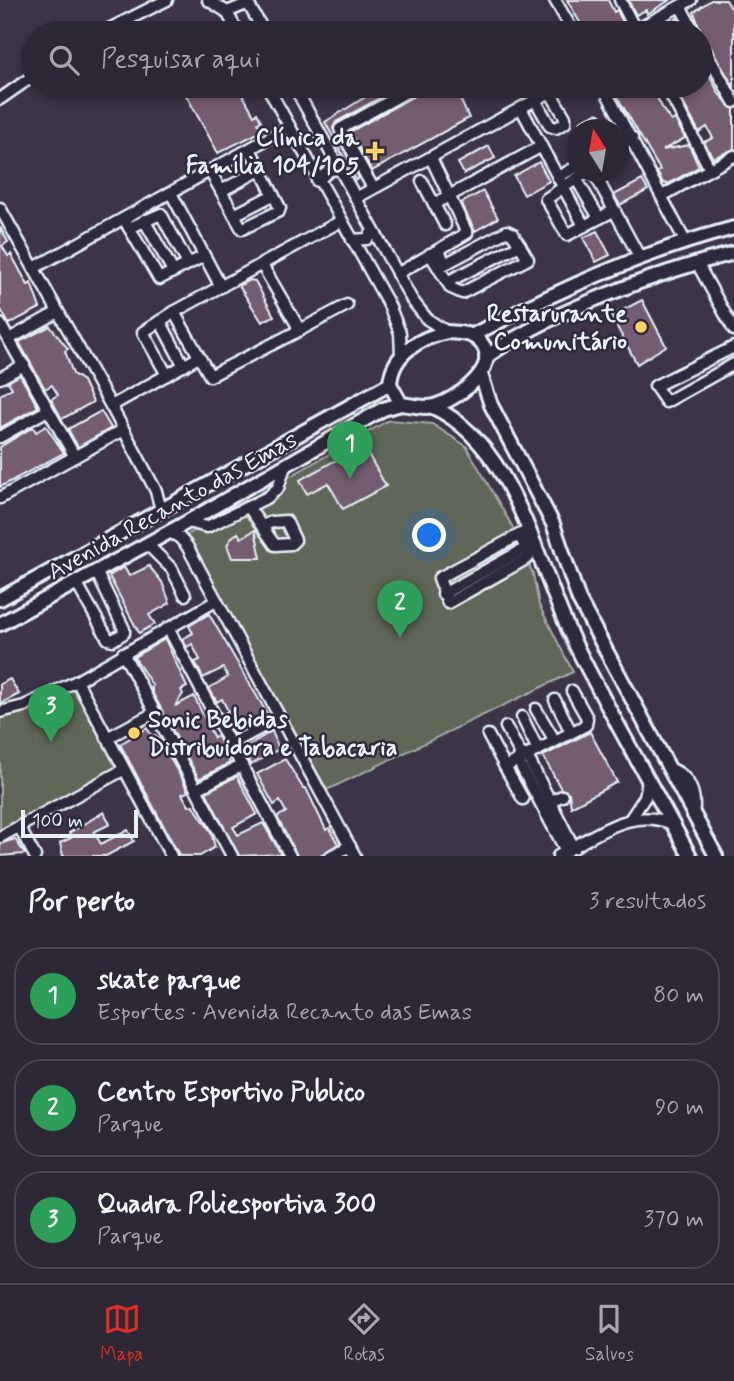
<!DOCTYPE html>
<html lang="pt">
<head>
<meta charset="utf-8">
<style>
  :root { --surface:#2e2735; --page:#3a3341; --text:#f1f3f6; --muted:#a7a5ad; --line:#494450; --accent:#d93025 }
  body { margin:0; font-family:Mynerve,sans-serif; background:var(--page); color:var(--text) }
  .compass { position:absolute; left:566px; top:119px; width:63px; height:63px; border-radius:50%; background:var(--surface); box-shadow:0 4px 10px #0003; rotate:349deg }
  .scale { position:absolute; left:21px; bottom:18px; width:117px; box-sizing:border-box; padding-left:7px; border:4px solid #e8f1f8; border-top:0; font-size:19px; line-height:24px; white-space:nowrap; color:#e8f1f8; -webkit-text-stroke:5px #2f2a3d; paint-order:stroke }
  .you { position:absolute; left:430px; top:536px; width:24px; height:24px; margin:-18px; border:5px solid #fff; border-radius:50%; background:#1a73e8; box-shadow:0 0 0 10px #1a73e833 }
  .badge { display:grid; place-items:center; width:46px; height:46px; border-radius:50%; background:var(--accent); color:#fff; font-size:23px; font-weight:700 }
  .pin { position:absolute; translate:-50% -58px; filter:drop-shadow(0 2px 4px #0008) }
  .pin::after { content:''; position:absolute; top:37px; width:24px; height:21px; background:inherit; clip-path:polygon(0 0,100% 0,50% 100%) }
  .list { margin:0; padding:0; list-style:none }
  h2 { display:flex; justify-content:space-between; align-items:center; height:91px; margin:0; padding:0 28px; font-size:30px }
  h2 small { font-size:23px; font-weight:400; color:var(--muted) }
  .list li { display:grid; grid-template-columns:46px 1fr auto; gap:21px; align-items:center; box-sizing:border-box; height:98px; margin:0 14px 14px; padding:0 14px; border:2px solid var(--line); border-radius:28px }
  .list b { display:block; font-size:26px; white-space:nowrap }
  .list p { margin:0; font-size:23px; white-space:nowrap; color:var(--muted) }
  .list em { font-size:23px; font-style:normal; color:var(--muted) }
  .icon { flex:none; width:38px; height:38px; fill:none; stroke:currentColor; stroke-width:2; stroke-linecap:round; stroke-linejoin:round }
  .map { position:relative; flex:none; width:734px; height:856px; overflow:hidden }
  .search { position:absolute; background:var(--surface); box-shadow:0 4px 10px #0003; left:21px; right:21px; top:21px; height:77px; display:flex; align-items:center; gap:18px; box-sizing:border-box; padding:0 24px; border-radius:38px; color:var(--muted); font-size:26px }
  .sheet { height:427px; background:var(--surface) }
  nav { display:flex; justify-content:space-around; align-items:center; box-sizing:border-box; height:98px; border-top:2px solid var(--line); background:var(--surface); font-size:19px; color:var(--muted) }
  nav a { display:grid; justify-items:center; gap:4px }
  nav .on { color:var(--accent) }
  .map>svg:first-child { display:block }
  .green { fill:#606658; stroke:#a4aca8; stroke-width:2 }
  .building { fill:#745d71; stroke:#e8f1f8; stroke-width:2 }
  .lines { fill:none; stroke-linecap:round; stroke-linejoin:round }
  .minor-casing { stroke:#e8f1f8; stroke-width:15 }
  .major-casing { stroke:#e8f1f8; stroke-width:18 }
  .minor { stroke:#2f2a3d; stroke-width:10 }
  .major { stroke:#2f2a3d; stroke-width:12 }
  .poi-dot { fill:#ffd166; stroke:#2f2a3d; stroke-width:2.5 }
  .labels { text-anchor:middle; stroke-width:5; stroke-linejoin:round; paint-order:stroke }
  .poi-label { font-size:24px; font-weight:bold; fill:#e8f1f8; stroke:#2f2a3d; text-anchor:end }
  .street-label { font-size:24px; fill:#e8f1f8; stroke:#2f2a3d }
</style>
</head>
<body>
<div class="map">
<svg width="734" height="856" viewBox="0 0 734 856">
  <rect width="100%" height="100%" fill="#3d3447"/>
  <filter id="ink" filterUnits="userSpaceOnUse"><feTurbulence type="fractalNoise" baseFrequency=".0143" numOctaves="2"/><feDisplacementMap in="SourceGraphic" scale="14" xChannelSelector="R" yChannelSelector="G"/><feConvolveMatrix kernelMatrix="1 2 1 2 8 2 1 2 1" color-interpolation-filters="sRGB"/></filter>
  <g filter="url(#ink)">
    <g class="green">
      <path d="M389 420 432 424 466 446 512 526 533 574 539 605 573 672 327 790 187 535Z"/>
      <path d="M73 689 118 768 0 832V716L26 709Z"/>
    </g>
    <g class="building">
      <path d="M567 0H608L614 12 617 10 625 26 623 30 617 33H586Z"/>
      <path d="M628 0H670L647 14 646 10 636 15Z"/>
      <path d="M711 0H726L731 8 734 6V87L702 35 694 12Z"/>
      <path d="M677 18 687 33H645L663 25Z"/>
      <path d="M701 58 719 94 734 109V149L713 158 704 142 713 138 707 127 699 132 674 86H701Z"/>
      <path d="M181 86H238L254 115 257 113 261 121 258 123 262 131 218 153Z"/>
      <path d="M383 86H402L336 122 333 128 359 178 356 180 325 122Z"/>
      <path d="M424 86H454L469 118 372 171 350 132 421 92Z"/>
      <path d="M611 86H659L653 90 664 111 671 121 675 119 685 138 663 150 689 145 699 167 668 184 663 183 657 172 660 170Z"/>
      <path d="M489 146 495 158 464 174 458 163Z"/>
      <path d="M539 162 549 181 524 195 514 176Z"/>
      <path d="M642 180 648 190 620 205 614 195Z"/>
      <path d="M483 191 498 218 475 231 461 203Z"/>
      <path d="M0 227 8 242 2 246 8 256 11 254 28 285 31 283 40 308 9 324 0 308Z"/>
      <path d="M597 231 610 255 596 262 583 238Z"/>
      <path d="M250 280 255 281 274 316 262 322 239 286Z"/>
      <path d="M642 300 666 346 637 364 611 316Z"/>
      <path d="M50 326 68 349 65 351 73 374 83 381 93 402 62 419 51 399 58 395 52 385 45 389 19 342Z"/>
      <path d="M20 375 38 407 0 428V395L12 388 8 382Z"/>
      <path d="M101 411 111 428 78 447 68 429Z"/>
      <path d="M46 426 64 453 0 487V447L33 427 36 432Z"/>
      <path d="M363 445 386 486 343 509 328 483 307 494 300 480Z"/>
      <path d="M255 530 261 558H232L227 545 232 537 238 533 241 538Z"/>
      <path d="M149 566 162 582 170 603 149 615 155 624 139 633 109 576 124 567 129 576Z"/>
      <path d="M209 614 268 715 233 734 223 714 228 711 222 699 217 702 209 688 228 677 223 668 203 678 195 662 200 660 192 644 187 647 182 639 193 633 189 626Z"/>
      <path d="M165 639 187 687 181 690 183 694 175 706 194 696 214 738 218 736 230 763 199 779 152 692V685L134 657Z"/>
      <path d="M10 679 19 694 0 704V684Z"/>
      <path d="M147 728 152 736 155 735 160 740 183 781 188 792 182 794 189 806 193 805 211 832 215 847 200 856H180L177 851 120 744Z"/>
      <path d="M272 731 279 749 251 765 242 749Z"/>
      <path d="M590 732 617 782 571 807 569 793 561 789 543 756Z"/>
      <path d="M285 759 303 788H306L326 830 329 828 338 844 320 856H297L277 817 286 812 280 801 274 805 257 774Z"/>
      <path d="M237 776 257 814 233 827 238 835 263 823 281 854 239 856 206 792Z"/>
      <path d="M104 812 110 824 94 832 101 844 128 830 134 841 106 856H63L60 843 71 838 69 833Z"/>
      <path d="M15 839 25 854 0 856V844Z"/>
    </g>
    <g class="lines">
      <g class="minor-casing">
        <g id="minor">
          <path d="M208 0 227 12 244 5 247 0"/>
          <path d="M555 0 574 33"/>
          <path d="M620 0 637 33"/>
          <path d="M247 2 265 33"/>
          <path d="M680 6 695 33"/>
          <path d="M227 12 238 33"/>
          <path d="M101 33 167 0"/>
          <path d="M630 33 691 0"/>
          <path d="M701 43 734 102"/>
          <path d="M267 86 389 305 400 333 401 354"/>
          <path d="M294 86 412 300 427 319 447 332"/>
          <path d="M603 86 685 241"/>
          <path d="M666 86 710 169"/>
          <path d="M0 99 33 76"/>
          <path d="M535 100 550 126 556 128 565 123V117L550 92"/>
          <path d="M521 108 584 226"/>
          <path d="M586 130V125L597 120 606 130"/>
          <path d="M618 146 632 138"/>
          <path d="M210 171 242 229 279 211 280 208 250 149"/>
          <path d="M558 177 576 167"/>
          <path d="M577 180 599 218"/>
          <path d="M317 181 330 170 340 169"/>
          <path d="M422 181 445 225"/>
          <path d="M373 188 340 129 417 86"/>
          <path d="M221 191 260 170"/>
          <path d="M171 193 221 287"/>
          <path d="M662 196 734 156"/>
          <path d="M356 198 561 86"/>
          <path d="M434 204 540 147"/>
          <path d="M0 208 111 406 156 491 161 510"/>
          <path d="M615 210 567 235 546 199 585 173H594L640 258"/>
          <path d="M234 215 273 195"/>
          <path d="M124 219 159 279 204 256"/>
          <path d="M144 220 173 271"/>
          <path d="M129 228 161 214 188 264"/>
          <path d="M352 240 367 239 373 231"/>
          <path d="M430 254 451 288 462 293 528 259 513 234 507 231 445 264 439 250"/>
          <path d="M697 263 734 330"/>
          <path d="M262 265 300 330 210 376 174 312 341 221"/>
          <path d="M34 268 289 127"/>
          <path d="M397 274 467 233 431 158"/>
          <path d="M447 282 520 245"/>
          <path d="M160 321 184 366"/>
          <path d="M0 324 75 457"/>
          <path d="M300 330 347 305"/>
          <path d="M9 339 58 312"/>
          <path d="M734 347 655 386 666 402 734 364"/>
          <path d="M167 375 143 332 174 312"/>
          <path d="M0 378 24 365"/>
          <path d="M111 406 199 357"/>
          <path d="M0 437 48 410"/>
          <path d="M0 498 123 430"/>
          <path d="M249 508 275 545 291 544 295 540 286 521 272 522 262 526"/>
          <path d="M188 522 207 527 268 497 278 488 285 466"/>
          <path d="M169 532 179 537 187 546 355 856"/>
          <path d="M519 535 529 554 528 558 448 603 439 578 441 577 519 535 529 530"/>
          <path d="M147 544 172 569 185 595"/>
          <path d="M76 582 108 639 113 640 124 633V629L96 571"/>
          <path d="M443 594 526 548"/>
          <path d="M168 628 290 856"/>
          <path d="M123 653 232 856"/>
          <path d="M77 681 171 856"/>
          <path d="M555 700 571 732"/>
          <path d="M536 709 555 741"/>
          <path d="M0 712 24 706 77 681 216 601"/>
          <path d="M522 717 538 750"/>
          <path d="M506 727 520 753 527 756 574 848"/>
          <path d="M488 735 505 767 586 725 587 718 572 691"/>
          <path d="M107 738 154 713"/>
          <path d="M231 744 279 718"/>
          <path d="M519 757 518 761 566 851"/>
          <path d="M505 767 523 799"/>
          <path d="M668 768C689 774 697 794 693 814"/>
          <path d="M197 789 242 765"/>
          <path d="M545 803 562 796"/>
          <path d="M631 818 645 797 648 781"/>
          <path d="M19 827 35 856"/>
          <path d="M0 837 123 770"/>
          <path d="M331 856 350 846"/>
          <path d="M558 856C594 836 631 806 672 824"/>
        </g>
      </g>
      <g class="major-casing">
        <g id="major">
          <path d="M447 332C455 333 467 332 474 337 511 360 458 400 434 406 424 409 412 405 401 404L390 384C392 353 420 338 447 332Z"/>
          <path d="M473 335C556 291 642 252 734 228"/>
          <path d="M486 357C549 312 658 272 734 253"/>
          <path d="M481 375 491 405 553 524 579 600 716 856"/>
          <path d="M433 407C517 446 537 569 576 646 612 717 652 786 690 856"/>
          <path d="M0 599 390 384"/>
          <path d="M0 624 182 525 383 409 401 404"/>
        </g>
      </g>
      <use href="#minor" class="minor"/>
      <use href="#major" class="major"/>
    </g>
  </g>
  <g class="poi-dot">
    <path d="M371.5 140.5h7v7h7v7h-7v7h-7v-7h-7v-7h7z"/>
    <circle cx="641" cy="327" r="7"/>
    <circle cx="134" cy="733" r="7"/>
  </g>
  <g class="labels">
    <g class="poi-label">
      <text x="359" y="145">Clínica da<tspan x="359" dy="28">Família 104/105</tspan></text>
      <text x="627" y="321">Restarurante<tspan x="627" dy="28">Comunitário</tspan></text>
      <text x="148" y="727" text-anchor="start">Sonic Bebidas<tspan x="148" dy="28">Distribuidora e Tabacaria</tspan></text>
    </g>
    <g class="street-label">
      <text transform="translate(172 505) rotate(-29)" y="8">Avenida Recanto das Emas</text>
    </g>
  </g>
</svg>
<svg class="compass" viewBox="-18 -18 36 36"><path d="M0-13l5 13h-10z" fill="#e53935"/><path d="M0 13l5-13h-10z" fill="#a7a5ad"/></svg>
<div class="scale">100 m</div>
<div class="you"></div>
<div class="pin badge" style="left:350px;top:479px;background:#2e9e5b">1</div>
<div class="pin badge" style="left:400px;top:638px;background:#2e9e5b">2</div>
<div class="pin badge" style="left:51px;top:742px;background:#2e9e5b">3</div>
<div class="search"><svg class="icon" aria-label="search" viewBox="0 0 24 24"><circle cx="10" cy="10" r="6"/><path d="M15 15l6 6"/></svg>Pesquisar aqui</div>
</div>
<section class="sheet">
<h2>Por perto<small>3 resultados</small></h2>
<ul class="list">
<li><span class="badge" style="background:#2e9e5b">1</span><div><b>skate parque</b><p>Esportes · Avenida Recanto das Emas</p></div><em>80 m</em></li>
<li><span class="badge" style="background:#2e9e5b">2</span><div><b>Centro Esportivo Publico</b><p>Parque</p></div><em>90 m</em></li>
<li><span class="badge" style="background:#2e9e5b">3</span><div><b>Quadra Poliesportiva 300</b><p>Parque</p></div><em>370 m</em></li>
</ul>
</section>
<nav>
<a class="on"><svg class="icon" aria-label="map" viewBox="0 0 24 24"><path d="M3 6l6-2 6 2 6-2v14l-6 2-6-2-6 2zM9 4v14M15 6v14"/></svg>Mapa</a>
<a><svg class="icon" aria-label="directions" viewBox="0 0 24 24"><path d="M12 3l9 9-9 9-9-9zM9 14v-3h6M13 9l2 2-2 2"/></svg>Rotas</a>
<a><svg class="icon" aria-label="saved" viewBox="0 0 24 24"><path d="M7 4h10v16l-5-4-5 4z"/></svg>Salvos</a>
</nav>
</body>
</html>
